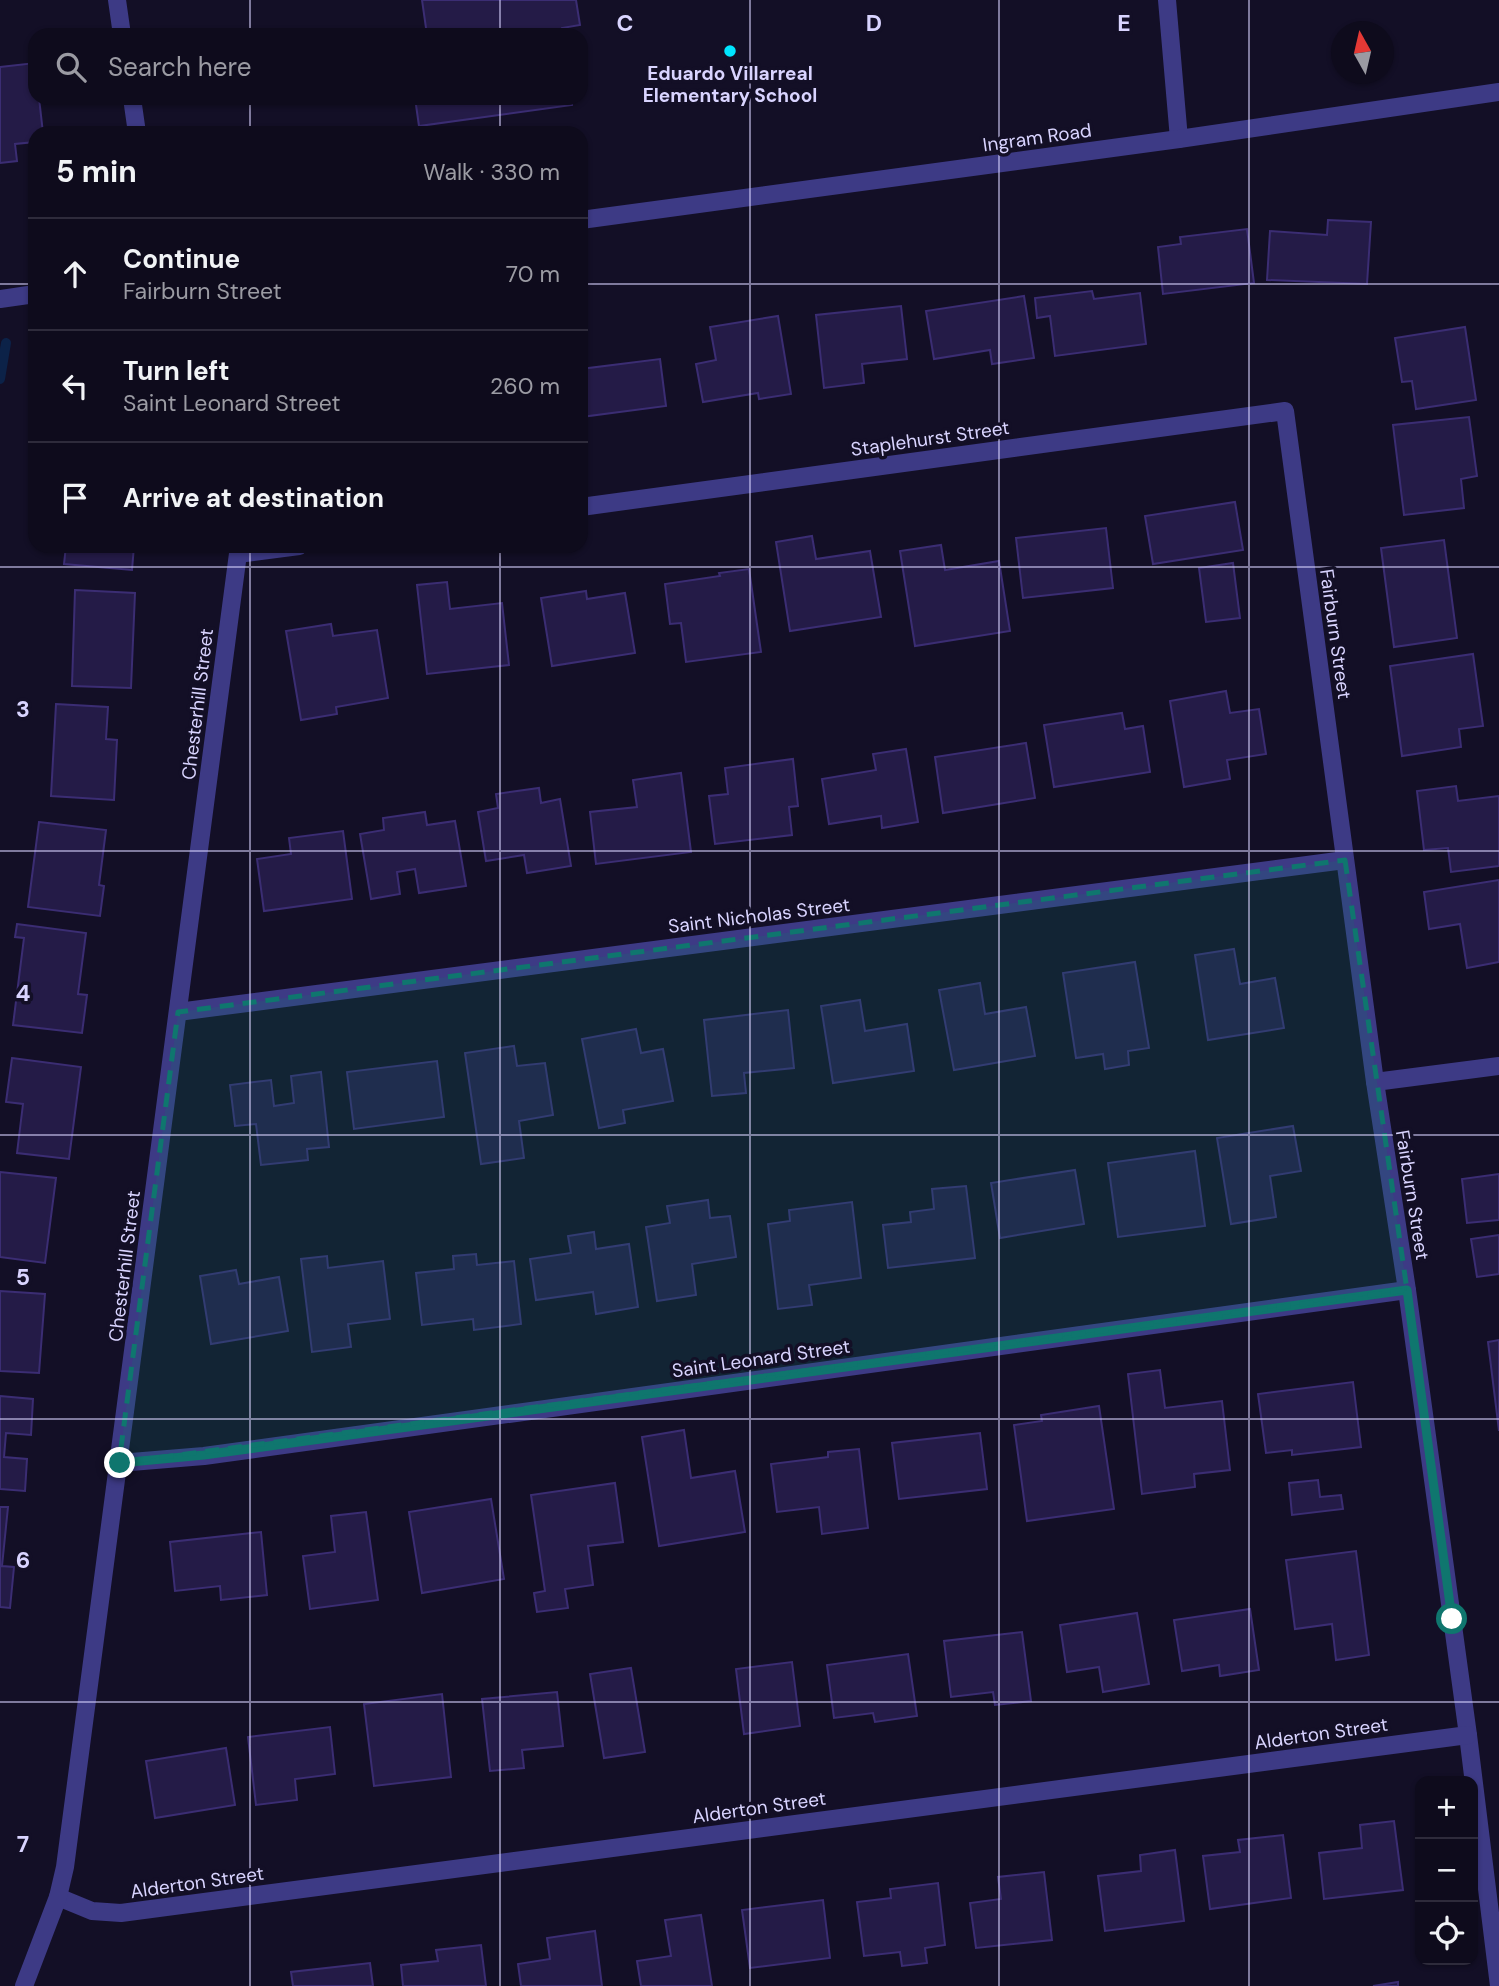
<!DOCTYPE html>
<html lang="en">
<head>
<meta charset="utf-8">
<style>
  :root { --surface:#0e0b1c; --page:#1c1929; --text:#f1f3f6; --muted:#9b9ba3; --line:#2e2b3b }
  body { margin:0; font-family:"DM Sans",sans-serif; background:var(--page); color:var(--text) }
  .controls { position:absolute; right:21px; bottom:21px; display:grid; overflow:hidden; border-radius:14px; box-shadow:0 2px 5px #0004 }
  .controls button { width:63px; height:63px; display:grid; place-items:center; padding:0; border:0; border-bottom:2px solid var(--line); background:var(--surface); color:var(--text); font:35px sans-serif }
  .compass { position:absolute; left:1331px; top:21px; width:63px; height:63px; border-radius:50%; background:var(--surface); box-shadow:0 2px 5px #0004; rotate:352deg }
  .stop { position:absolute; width:21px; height:21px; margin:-16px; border:5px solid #0f766e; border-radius:50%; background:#fff }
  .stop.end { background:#0f766e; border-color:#fff; box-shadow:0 2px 7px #0008 }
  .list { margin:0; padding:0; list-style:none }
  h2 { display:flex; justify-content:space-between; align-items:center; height:91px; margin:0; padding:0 28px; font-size:30px }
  h2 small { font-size:23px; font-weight:400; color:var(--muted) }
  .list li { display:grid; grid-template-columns:46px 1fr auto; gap:21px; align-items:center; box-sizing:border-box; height:112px; padding:0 28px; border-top:2px solid var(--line) }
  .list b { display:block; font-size:26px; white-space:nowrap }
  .list p { margin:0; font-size:23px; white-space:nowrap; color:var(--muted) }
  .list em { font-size:23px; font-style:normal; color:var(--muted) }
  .icon { flex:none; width:38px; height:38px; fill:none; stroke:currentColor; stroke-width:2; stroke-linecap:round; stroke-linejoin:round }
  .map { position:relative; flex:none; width:1499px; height:1986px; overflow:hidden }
  .search { position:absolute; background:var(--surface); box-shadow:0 2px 5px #0004; left:28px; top:28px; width:560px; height:77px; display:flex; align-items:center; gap:18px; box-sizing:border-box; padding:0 24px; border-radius:21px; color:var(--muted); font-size:26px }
  .panel { position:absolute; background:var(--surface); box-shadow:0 2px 5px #0004; left:28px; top:126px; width:560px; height:427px; border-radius:21px }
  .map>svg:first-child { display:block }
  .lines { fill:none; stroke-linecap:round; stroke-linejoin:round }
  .stream { stroke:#0c2248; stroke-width:10 }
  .building { fill:#241b47; stroke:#3b2d73; stroke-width:2 }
  .minor { stroke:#3d3a85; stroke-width:18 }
  .route { stroke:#0f766e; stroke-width:9 }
  .marked { fill:#0f766e; fill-opacity:0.2; stroke:#0f766e; stroke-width:5; stroke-dasharray:14 9; stroke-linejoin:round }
  .grid { fill:none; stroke:#d9d4ff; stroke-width:2; stroke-opacity:0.55 }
  .poi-dot { fill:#00e5ff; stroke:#130f26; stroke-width:2.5 }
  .labels { text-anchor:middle; stroke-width:7; stroke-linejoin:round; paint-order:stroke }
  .poi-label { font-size:19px; font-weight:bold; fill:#d9d4ff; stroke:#130f26 }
  .street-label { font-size:19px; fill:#d9d4ff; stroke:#130f26 }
  .grid-label { font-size:23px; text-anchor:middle; font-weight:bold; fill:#d9d4ff; stroke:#130f26; stroke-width:7; stroke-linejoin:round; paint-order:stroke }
</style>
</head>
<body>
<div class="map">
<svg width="1499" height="1986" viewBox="0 0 1499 1986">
  <rect width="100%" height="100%" fill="#130f26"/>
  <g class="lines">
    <path class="stream" d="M0 379 6 343"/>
  </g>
  <g class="building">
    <path d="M422 0H576L580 25 562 28 563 35H427Z"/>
    <path d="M35 63V98H39L43 133H35V142L15 144 17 161 0 163V67Z"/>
    <path d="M415 98H571L572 105 419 126Z"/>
    <path d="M1328 220 1371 222 1367 284 1267 280 1270 231 1327 235Z"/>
    <path d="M1247 229 1254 283 1163 294 1158 247 1181 244 1180 237Z"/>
    <path d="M1092 291 1094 299 1140 293 1146 344 1055 356 1050 316 1037 318 1035 298Z"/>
    <path d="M1024 296 1034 358 992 364 990 350 934 359 926 311Z"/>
    <path d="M901 306 907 359 862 364 864 383 824 388 816 315Z"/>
    <path d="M778 316 791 394 759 399 758 393 703 402 696 364 716 360 710 327Z"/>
    <path d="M1465 327 1476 400 1416 409 1412 381 1402 382 1395 338Z"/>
    <path d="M660 359 666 406 581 417V369Z"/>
    <path d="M1469 417 1477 476 1461 479 1464 508 1404 515 1393 425Z"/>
    <path d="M1235 502 1243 550 1153 564 1145 516Z"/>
    <path d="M1106 528 1113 588 1023 598 1016 538Z"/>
    <path d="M812 536 816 559 870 551 881 617 790 631 776 542Z"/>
    <path d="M1444 540 1457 638 1394 647 1381 548Z"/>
    <path d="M941 545 945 570 999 561 1010 631 915 646 900 551Z"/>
    <path d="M66 546H134L132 570 64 564Z"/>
    <path d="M1233 563 1240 618 1206 622 1199 568Z"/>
    <path d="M749 569 761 652 686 662 681 623 670 624 665 584 720 576 719 573Z"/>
    <path d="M447 582 450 609 502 603 509 665 427 674 417 585Z"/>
    <path d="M75 590 135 593 131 688 72 686Z"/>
    <path d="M586 591 587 599 625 593 635 653 552 666 541 598Z"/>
    <path d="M331 624 333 636 377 630 388 698 336 707 337 714 301 720 286 631Z"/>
    <path d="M1473 654 1483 726 1459 729 1461 747 1402 756 1390 666Z"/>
    <path d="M1226 691 1230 713 1259 709 1266 754 1227 760 1230 779 1184 787 1170 701Z"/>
    <path d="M56 704 108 707 106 739 117 740 114 800 51 796Z"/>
    <path d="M1122 713 1125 729 1143 726 1150 772 1054 787 1044 725Z"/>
    <path d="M1026 743 1035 798 943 813 935 757Z"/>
    <path d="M906 749 918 822 882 828 881 816 829 824 822 779 876 770 873 754Z"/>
    <path d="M793 759 798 806 789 807 792 835 715 844 709 796 728 794 725 768Z"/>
    <path d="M681 773 691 852 596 864 590 812 637 807 633 780Z"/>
    <path d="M1456 786 1458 801 1499 796V866L1451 872 1448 848 1424 850 1417 791Z"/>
    <path d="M539 788 541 803 560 799 571 866 527 873 524 855 486 861 478 812 498 808 496 794Z"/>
    <path d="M425 812 427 825 455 821 466 886 419 893 415 869 397 872 400 894 371 899 360 834 384 830 383 818Z"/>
    <path d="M39 822 106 830 99 885 104 886 100 916 28 907Z"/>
    <path d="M343 831 352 899 264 911 257 859 291 854 289 838Z"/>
    <path d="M1499 880V962L1467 968 1460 924 1429 929 1424 892Z"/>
    <path d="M17 924 86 933 78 994 87 995 82 1033 13 1025 24 938 15 937Z"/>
    <path d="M1234 949 1240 984 1275 978 1284 1028 1208 1040 1195 955Z"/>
    <path d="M1135 962 1149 1048 1128 1051 1129 1065 1105 1069 1103 1054 1076 1058 1063 973Z"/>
    <path d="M980 983 985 1014 1026 1007 1035 1056 954 1070 939 990Z"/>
    <path d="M860 1000 865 1031 907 1024 914 1071 833 1083 821 1006Z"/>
    <path d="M788 1010 794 1068 744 1073 746 1093 712 1096 704 1020Z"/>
    <path d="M636 1029 641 1053 663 1049 673 1101 623 1110 625 1123 599 1128 582 1039Z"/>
    <path d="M514 1046 517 1066 545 1063 553 1115 519 1121 524 1158 481 1164 465 1053Z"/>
    <path d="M12 1058 81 1067 69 1159 17 1153 23 1104 6 1102Z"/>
    <path d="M437 1061 444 1117 354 1129 347 1072Z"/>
    <path d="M321 1072 329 1147 307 1149 308 1160 261 1165 256 1124 235 1126 230 1085 271 1080 274 1106 294 1103 291 1076Z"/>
    <path d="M1293 1126 1301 1171 1270 1176 1276 1217 1231 1224 1217 1138Z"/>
    <path d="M1195 1151 1205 1226 1118 1237 1108 1163Z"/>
    <path d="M1075 1170 1084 1224 1000 1238 991 1183Z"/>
    <path d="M0 1172 56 1178 45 1263 0 1257Z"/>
    <path d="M1499 1174V1220L1467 1223 1462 1179Z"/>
    <path d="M966 1186 975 1258 888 1268 883 1225 911 1222 910 1212 934 1209 932 1189Z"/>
    <path d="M708 1200 710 1218 730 1216 736 1257 692 1264 696 1295 657 1301 646 1227 670 1223 667 1206Z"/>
    <path d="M852 1202 861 1278 809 1285 812 1305 778 1309 768 1224 790 1221 789 1210Z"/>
    <path d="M594 1232 596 1249 629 1244 638 1307 596 1314 593 1292 536 1300 530 1259 571 1253 568 1236Z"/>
    <path d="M1499 1235V1274L1477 1277 1471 1239Z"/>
    <path d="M476 1254 477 1265 514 1261 521 1324 474 1330 473 1319 422 1325 416 1273 454 1269 453 1256Z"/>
    <path d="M327 1256 328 1268 383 1261 390 1319 348 1324 351 1347 312 1352 301 1259Z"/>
    <path d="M236 1270 239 1284 279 1277 288 1331 211 1344 200 1276Z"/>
    <path d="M0 1291 45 1294 39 1373 0 1371Z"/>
    <path d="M1499 1340V1431L1488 1342Z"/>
    <path d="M1160 1370 1165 1408 1222 1401 1230 1470 1194 1474 1195 1487 1142 1494 1128 1374Z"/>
    <path d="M1353 1382 1361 1447 1292 1455V1450L1266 1453 1258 1394Z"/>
    <path d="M0 1396 33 1399 31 1435 6 1433 4 1457 27 1459 25 1491 0 1489Z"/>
    <path d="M1099 1406 1114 1509 1027 1521 1014 1425 1042 1421 1041 1415Z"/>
    <path d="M684 1430 691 1478 735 1471 745 1532 659 1546 642 1437Z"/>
    <path d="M980 1433 987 1489 899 1499 892 1443Z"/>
    <path d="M859 1449 868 1528 822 1534 819 1507 777 1512 771 1464 828 1457V1452Z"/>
    <path d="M1318 1480 1320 1497 1341 1495 1343 1509 1292 1515 1289 1483Z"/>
    <path d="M615 1483 623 1542 588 1546 593 1585 565 1589 568 1608 537 1612 534 1593 545 1591 531 1495Z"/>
    <path d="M491 1499 504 1579 422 1593 409 1512Z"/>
    <path d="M0 1507H8L2 1566 14 1567 10 1608 0 1607Z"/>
    <path d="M366 1512 378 1600 310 1609 303 1556 335 1552 331 1516Z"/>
    <path d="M261 1532 267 1595 221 1600 220 1586 175 1591 170 1542Z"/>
    <path d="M1356 1551 1369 1655 1336 1660 1332 1624 1295 1629 1286 1560Z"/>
    <path d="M1250 1609 1259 1670 1220 1676 1219 1665 1182 1671 1174 1620Z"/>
    <path d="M1137 1613 1149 1684 1103 1692 1099 1667 1067 1672 1060 1625Z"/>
    <path d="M1022 1632 1031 1701 995 1705 993 1692 951 1697 944 1641Z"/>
    <path d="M908 1654 917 1716 875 1722 873 1713 834 1718 827 1665Z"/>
    <path d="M792 1662 800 1726 744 1734 736 1669Z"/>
    <path d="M631 1668 645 1752 604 1758 590 1674Z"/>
    <path d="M557 1692 563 1746 522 1750 524 1768 490 1771 482 1699Z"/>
    <path d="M442 1694 451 1777 374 1786 364 1704Z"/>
    <path d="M330 1727 335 1774 295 1779 297 1800 256 1805 248 1737Z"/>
    <path d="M226 1748 235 1805 155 1818 146 1761Z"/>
    <path d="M1394 1821 1403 1890 1324 1899 1319 1853 1362 1848 1360 1825Z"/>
    <path d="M1283 1835 1291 1898 1210 1909 1203 1856 1240 1852 1238 1840Z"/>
    <path d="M1175 1850 1184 1921 1105 1931 1098 1876 1141 1871 1140 1855Z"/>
    <path d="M1044 1872 1052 1940 976 1948 970 1903 1001 1899 998 1877Z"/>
    <path d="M938 1883 945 1945 925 1948 927 1963 902 1966 900 1952 864 1956 857 1902 891 1898 890 1889Z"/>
    <path d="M823 1900 830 1958 750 1968 742 1910Z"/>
    <path d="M701 1915 712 1986H641L637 1961 671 1956 665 1920Z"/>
    <path d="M595 1931 602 1986H521L518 1964 550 1959 547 1938Z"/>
    <path d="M481 1945 486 1986H403L401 1965 438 1961 436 1950Z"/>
    <path d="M370 1963 373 1986H293L291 1972Z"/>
    <path d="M1398 1982V1986H1373Z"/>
  </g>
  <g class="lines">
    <g class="minor">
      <path d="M117 0 122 35"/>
      <path d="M1167 0 1179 139"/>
      <path d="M132 98 137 133"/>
      <path d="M581 220 1179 139 1499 92"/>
      <path d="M0 299 35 294"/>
      <path d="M581 507 1285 411 1375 1082 1407 1290 1468 1735 1499 1986"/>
      <path d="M238 554 299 546"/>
      <path d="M178 1012 1345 860"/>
      <path d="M1375 1082 1499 1066"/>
      <path d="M119 1463 204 1456 1407 1290"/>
      <path d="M58 1897 92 1911 121 1913 1468 1735"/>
      <path d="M24 1986 58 1897 65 1867 239 546"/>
    </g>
  </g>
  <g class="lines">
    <path class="route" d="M120 1463 204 1455 1407 1290 1452 1619"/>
  </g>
  <path class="marked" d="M1345 860 1407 1290 119 1463 178 1012Z"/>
  <path class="grid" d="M250 0V35M500 0V35M750 0V1986M999 0V1986M1249 0V1986M250 98V133M500 98V133M0 284H35M581 284H1499M250 546V1986M500 546V1986M0 567H1499M0 851H1499M0 1135H1499M0 1419H1499M0 1702H1499"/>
  <circle class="poi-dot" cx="730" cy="51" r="7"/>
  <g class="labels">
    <g class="poi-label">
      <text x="730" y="80">Eduardo Villarreal<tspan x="730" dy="22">Elementary School</tspan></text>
    </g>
    <g class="street-label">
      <text transform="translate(1037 137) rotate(-8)" y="7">Ingram Road</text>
      <text transform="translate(930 438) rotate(-8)" y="7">Staplehurst Street</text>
      <text transform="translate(1336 634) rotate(82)" y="7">Fairburn Street</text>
      <text transform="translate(197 704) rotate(-83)" y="7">Chesterhill Street</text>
      <text transform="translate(759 915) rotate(-7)" y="7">Saint Nicholas Street</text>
      <text transform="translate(1413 1195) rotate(81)" y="7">Fairburn Street</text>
      <text transform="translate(124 1266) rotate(-83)" y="7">Chesterhill Street</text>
      <text transform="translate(761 1358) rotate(-8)" y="7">Saint Leonard Street</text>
      <text transform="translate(1321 1733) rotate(-8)" y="7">Alderton Street</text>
      <text transform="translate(759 1807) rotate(-8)" y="7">Alderton Street</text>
      <text transform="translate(197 1882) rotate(-8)" y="7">Alderton Street</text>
    </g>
  </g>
  <g class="grid-label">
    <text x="625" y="31">C</text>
    <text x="874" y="31">D</text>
    <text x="1124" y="31">E</text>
    <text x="23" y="717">3</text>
    <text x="23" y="1001">4</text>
    <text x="23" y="1285">5</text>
    <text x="23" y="1568">6</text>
    <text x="23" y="1852">7</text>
  </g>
</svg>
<div class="controls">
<button>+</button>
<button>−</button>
<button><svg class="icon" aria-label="locate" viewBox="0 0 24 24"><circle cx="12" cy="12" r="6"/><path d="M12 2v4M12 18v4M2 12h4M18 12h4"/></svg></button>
</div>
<svg class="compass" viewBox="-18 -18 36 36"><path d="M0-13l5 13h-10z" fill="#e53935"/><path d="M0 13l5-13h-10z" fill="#9b9ba3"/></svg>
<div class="stop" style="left:1452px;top:1619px"></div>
<div class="stop end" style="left:120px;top:1463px"></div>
<div class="search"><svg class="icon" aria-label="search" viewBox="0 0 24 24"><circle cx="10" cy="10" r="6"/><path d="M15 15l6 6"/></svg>Search here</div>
<section class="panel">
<h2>5 min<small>Walk · 330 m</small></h2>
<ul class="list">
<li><svg class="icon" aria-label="ahead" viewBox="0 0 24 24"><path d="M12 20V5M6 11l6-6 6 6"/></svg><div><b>Continue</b><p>Fairburn Street</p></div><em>70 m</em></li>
<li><svg class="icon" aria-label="left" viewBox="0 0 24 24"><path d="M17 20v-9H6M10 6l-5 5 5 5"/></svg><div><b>Turn left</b><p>Saint Leonard Street</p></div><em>260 m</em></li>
<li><svg class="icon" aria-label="arrive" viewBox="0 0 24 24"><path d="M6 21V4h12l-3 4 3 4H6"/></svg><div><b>Arrive at destination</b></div></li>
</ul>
</section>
</div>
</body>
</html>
